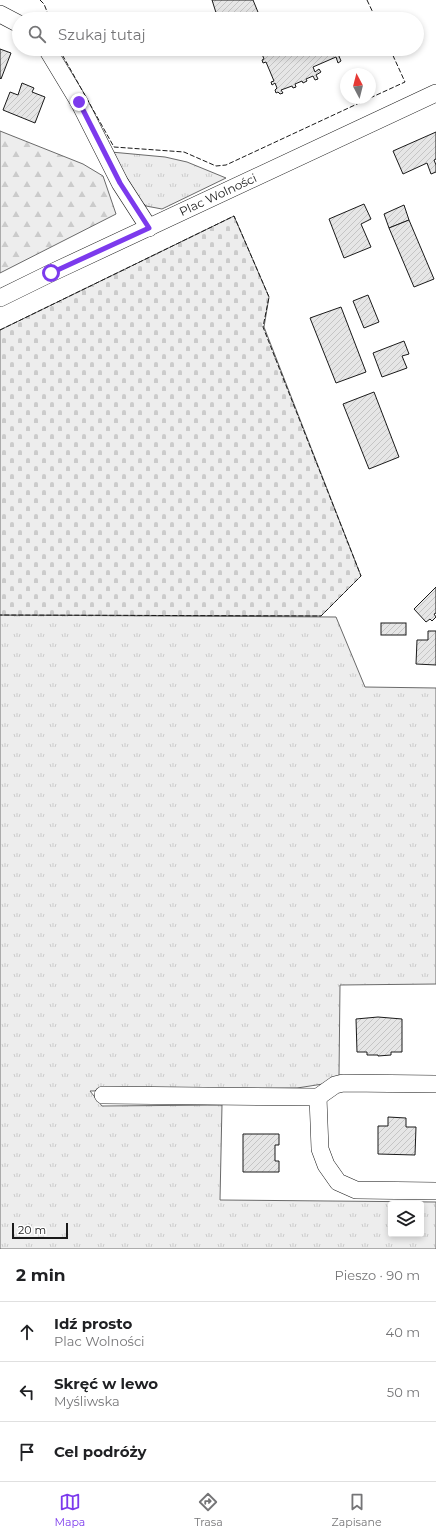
<!DOCTYPE html>
<html lang="pl">
<head>
<meta charset="utf-8">
<style>
  :root { --surface:#fff; --page:#f2f2f2; --text:#202124; --muted:#757577; --line:#e0e0e0; --accent:#7c3aed }
  body { margin:0; font-family:Montserrat,sans-serif; background:var(--page); color:var(--text) }
  .controls { position:absolute; right:12px; bottom:12px; display:grid; overflow:hidden; border-radius:4px; box-shadow:0 2px 6px #0003 }
  .controls button { width:36px; height:36px; display:grid; place-items:center; padding:0; border:0; border-bottom:1px solid var(--line); background:var(--surface); color:var(--text); font:20px sans-serif }
  .compass { position:absolute; left:340px; top:68px; width:36px; height:36px; border-radius:50%; background:var(--surface); box-shadow:0 2px 6px #0003; rotate:353deg }
  .scale { position:absolute; left:12px; bottom:10px; width:56px; box-sizing:border-box; padding-left:4px; border:2px solid #1a1a1a; border-top:0; font-size:11px; line-height:14px; white-space:nowrap; color:#1a1a1a; -webkit-text-stroke:3px #fff; paint-order:stroke }
  .stop { position:absolute; width:12px; height:12px; margin:-9px; border:3px solid #7c3aed; border-radius:50%; background:#fff }
  .stop.end { background:#7c3aed; border-color:#fff; box-shadow:0 1px 4px #0008 }
  .list { margin:0; padding:0; list-style:none }
  h2 { display:flex; justify-content:space-between; align-items:center; height:52px; margin:0; padding:0 16px; font-size:17px }
  h2 small { font-size:13px; font-weight:400; color:var(--muted) }
  .list li { display:grid; grid-template-columns:26px 1fr auto; gap:12px; align-items:center; box-sizing:border-box; height:60px; padding:0 16px; border-top:1px solid var(--line) }
  .list b { display:block; font-size:15px; white-space:nowrap }
  .list p { margin:0; font-size:13px; white-space:nowrap; color:var(--muted) }
  .list em { font-size:13px; font-style:normal; color:var(--muted) }
  .icon { flex:none; width:22px; height:22px; fill:none; stroke:currentColor; stroke-width:2; stroke-linecap:round; stroke-linejoin:round }
  .map { position:relative; flex:none; width:436px; height:1249px; overflow:hidden }
  .search { position:absolute; background:var(--surface); box-shadow:0 2px 6px #0003; left:12px; right:12px; top:12px; height:44px; display:flex; align-items:center; gap:10px; box-sizing:border-box; padding:0 14px; border-radius:22px; color:var(--muted); font-size:15px }
  .sheet { height:232px; background:var(--surface) }
  nav { display:flex; justify-content:space-around; align-items:center; box-sizing:border-box; height:56px; border-top:1px solid var(--line); background:var(--surface); font-size:11px; color:var(--muted) }
  nav a { display:grid; justify-items:center; gap:2px }
  nav .on { color:var(--accent) }
  .map>svg:first-child { display:block }
  .grass { fill:url(#grass-tufts); stroke:#6a6a6a; fill-rule:evenodd }
  .forest { fill:url(#forest-firs); stroke:#6a6a6a }
  .cemetery { fill:url(#cemetery-stones); stroke:#6a6a6a }
  .building { fill:url(#building-hatch); stroke:#1a1a1a }
  .lines { fill:none; stroke-linecap:round; stroke-linejoin:round }
  .street-casing { stroke:#1a1a1a; stroke-width:18 }
  .street { stroke:#fff; stroke-width:17 }
  .fence { stroke:#1a1a1a; stroke-width:1; stroke-dasharray:5 2; stroke-linecap:butt }
  .route { stroke:#7c3aed; stroke-width:5 }
  .labels { text-anchor:middle; stroke-width:3; stroke-linejoin:round; paint-order:stroke }
  .street-label { font-size:12px; fill:#1a1a1a; stroke:#fff }
</style>
</head>
<body>
<div class="map">
<svg width="436" height="1249" viewBox="0 0 436 1249">
  <defs>
    <pattern id="grass-tufts" width="24" height="20" patternUnits="userSpaceOnUse"><rect width="24" height="20" fill="#ededed"/><path d="M3 7l-1-3M5 7V3M7 7l1-3M15 17l-1-3M17 17v-4M19 17l1-3" fill="none" stroke="#cbcbcb"/></pattern>
    <pattern id="forest-firs" width="22" height="20" patternUnits="userSpaceOnUse"><rect width="22" height="20" fill="#ededed"/><path d="M5 1l3.5 6h-7zM16 11l3.5 6h-7z" fill="#cbcbcb"/></pattern>
    <pattern id="cemetery-stones" width="16" height="16" patternUnits="userSpaceOnUse"><rect width="16" height="16" fill="#ededed"/><path d="M2 7V4a2 2 0 0 1 4 0v3zM10 15v-3a2 2 0 0 1 4 0v3z" fill="#cbcbcb"/></pattern>
    <pattern id="building-hatch" width="6" height="6" patternUnits="userSpaceOnUse"><rect width="6" height="6" fill="#e6e6e6"/><path d="M-1 1l2-2M0 6l6-6M5 7l2-2" fill="none" stroke="#c5c5c5"/></pattern>
  </defs>
  <rect width="100%" height="100%" fill="#fff"/>
  <g class="grass">
    <path d="M111 152 165 157 187 162 226 178 162 209 146 206 141 201Z"/>
    <path d="M0 615 336 617 365 687 436 688V984L340 985 339 1077 323 1084 297 1088 90 1091 102 1106 222 1105 220 1200 436 1202V1249H0ZM391 1204H421V1234H391Z"/>
  </g>
  <path class="forest" d="M0 131 83 164 103 176 116 214 0 273Z"/>
  <path class="cemetery" d="M234 216 269 297 264 327 361 576 321 616 0 615V330Z"/>
  <g class="building">
    <path d="M212 0H253L260 17 256 19H218Z"/>
    <path d="M0 49 11 53 1 79 0 78Z"/>
    <path d="M260 49H336L341 61 338 63 336 57 313 67 315 72 319 69 321 72 316 75 318 79 315 80 313 76 306 79 307 81 303 83 302 81 295 84 296 87 293 88 292 86 281 90 283 93 280 94 278 92 276 93 275 90 277 88 275 83 272 85 271 82 274 81 266 62 263 63 262 60 264 59 262 54 259 55 258 52 261 51Z"/>
    <path d="M22 83 34 88 32 92 45 97 35 123 3 110 10 92 18 95Z"/>
    <path d="M436 132V159L434 160 436 165V172L431 174 427 163 403 174 393 151Z"/>
    <path d="M364 204 371 219 361 224 371 247 344 258 329 219Z"/>
    <path d="M404 205 409 220 389 228 384 214Z"/>
    <path d="M409 220 434 279 414 287 389 228Z"/>
    <path d="M368 295 379 322 364 328 353 301Z"/>
    <path d="M341 307 366 372 336 383 310 318Z"/>
    <path d="M404 341 409 354 402 356 407 368 382 377 373 353Z"/>
    <path d="M374 392 399 457 369 469 343 404Z"/>
    <path d="M436 587V613L434 614 436 617 432 621 430 619 426 622 414 609Z"/>
    <rect x="381" y="623" width="25" height="12"/>
    <path d="M428 631H436V665L416 664 417 640H428Z"/>
    <path d="M378 1017 402 1019V1052H391V1055L378 1056V1055H367V1052H357L356 1019Z"/>
    <path d="M388 1117 406 1118V1127H416L415 1155 378 1154V1126H388Z"/>
    <path d="M243 1134H279V1145H275V1161H279V1172H243Z"/>
  </g>
  <g class="lines">
    <g class="street-casing">
      <g id="street">
        <path d="M0 14 19 24"/>
        <path d="M47 49 79 102 120 183 149 228"/>
        <path d="M0 298 51 273 436 93"/>
        <path d="M103 1095 318 1097 335 1085 343 1083 436 1084"/>
        <path d="M318 1097 320 1149 326 1165 338 1182 356 1190 436 1191"/>
      </g>
    </g>
    <use href="#street" class="street"/>
    <g class="fence">
      <path d="M40 0 44 4 50 19"/>
      <path d="M367 0 376 19"/>
      <path d="M59 49 114 147 184 152 216 166 226 165 370 98"/>
      <path d="M370 98 405 82 390 49"/>
      <path d="M0 330 234 216 269 297 263 327 361 576 321 616 0 615"/>
    </g>
  </g>
  <g class="lines">
    <path class="route" d="M51 273 149 228 120 183 79 102"/>
  </g>
  <g class="labels">
    <g class="street-label">
      <text transform="translate(218 195) rotate(-25)" y="4">Plac Wolności</text>
    </g>
  </g>
</svg>
<div class="controls">
<button><svg class="icon" aria-label="layers" viewBox="0 0 24 24"><path d="M12 4l9 5-9 5-9-5zM3 14l9 5 9-5"/></svg></button>
</div>
<svg class="compass" viewBox="-18 -18 36 36"><path d="M0-13l5 13h-10z" fill="#e53935"/><path d="M0 13l5-13h-10z" fill="#757577"/></svg>
<div class="scale">20 m</div>
<div class="stop" style="left:51px;top:273px"></div>
<div class="stop end" style="left:79px;top:102px"></div>
<div class="search"><svg class="icon" aria-label="search" viewBox="0 0 24 24"><circle cx="10" cy="10" r="6"/><path d="M15 15l6 6"/></svg>Szukaj tutaj</div>
</div>
<section class="sheet">
<h2>2 min<small>Pieszo · 90 m</small></h2>
<ul class="list">
<li><svg class="icon" aria-label="ahead" viewBox="0 0 24 24"><path d="M12 20V5M6 11l6-6 6 6"/></svg><div><b>Idź prosto</b><p>Plac Wolności</p></div><em>40 m</em></li>
<li><svg class="icon" aria-label="left" viewBox="0 0 24 24"><path d="M17 20v-9H6M10 6l-5 5 5 5"/></svg><div><b>Skręć w lewo</b><p>Myśliwska</p></div><em>50 m</em></li>
<li><svg class="icon" aria-label="arrive" viewBox="0 0 24 24"><path d="M6 21V4h12l-3 4 3 4H6"/></svg><div><b>Cel podróży</b></div></li>
</ul>
</section>
<nav>
<a class="on"><svg class="icon" aria-label="map" viewBox="0 0 24 24"><path d="M3 6l6-2 6 2 6-2v14l-6 2-6-2-6 2zM9 4v14M15 6v14"/></svg>Mapa</a>
<a><svg class="icon" aria-label="directions" viewBox="0 0 24 24"><path d="M12 3l9 9-9 9-9-9zM9 14v-3h6M13 9l2 2-2 2"/></svg>Trasa</a>
<a><svg class="icon" aria-label="saved" viewBox="0 0 24 24"><path d="M7 4h10v16l-5-4-5 4z"/></svg>Zapisane</a>
</nav>
</body>
</html>
